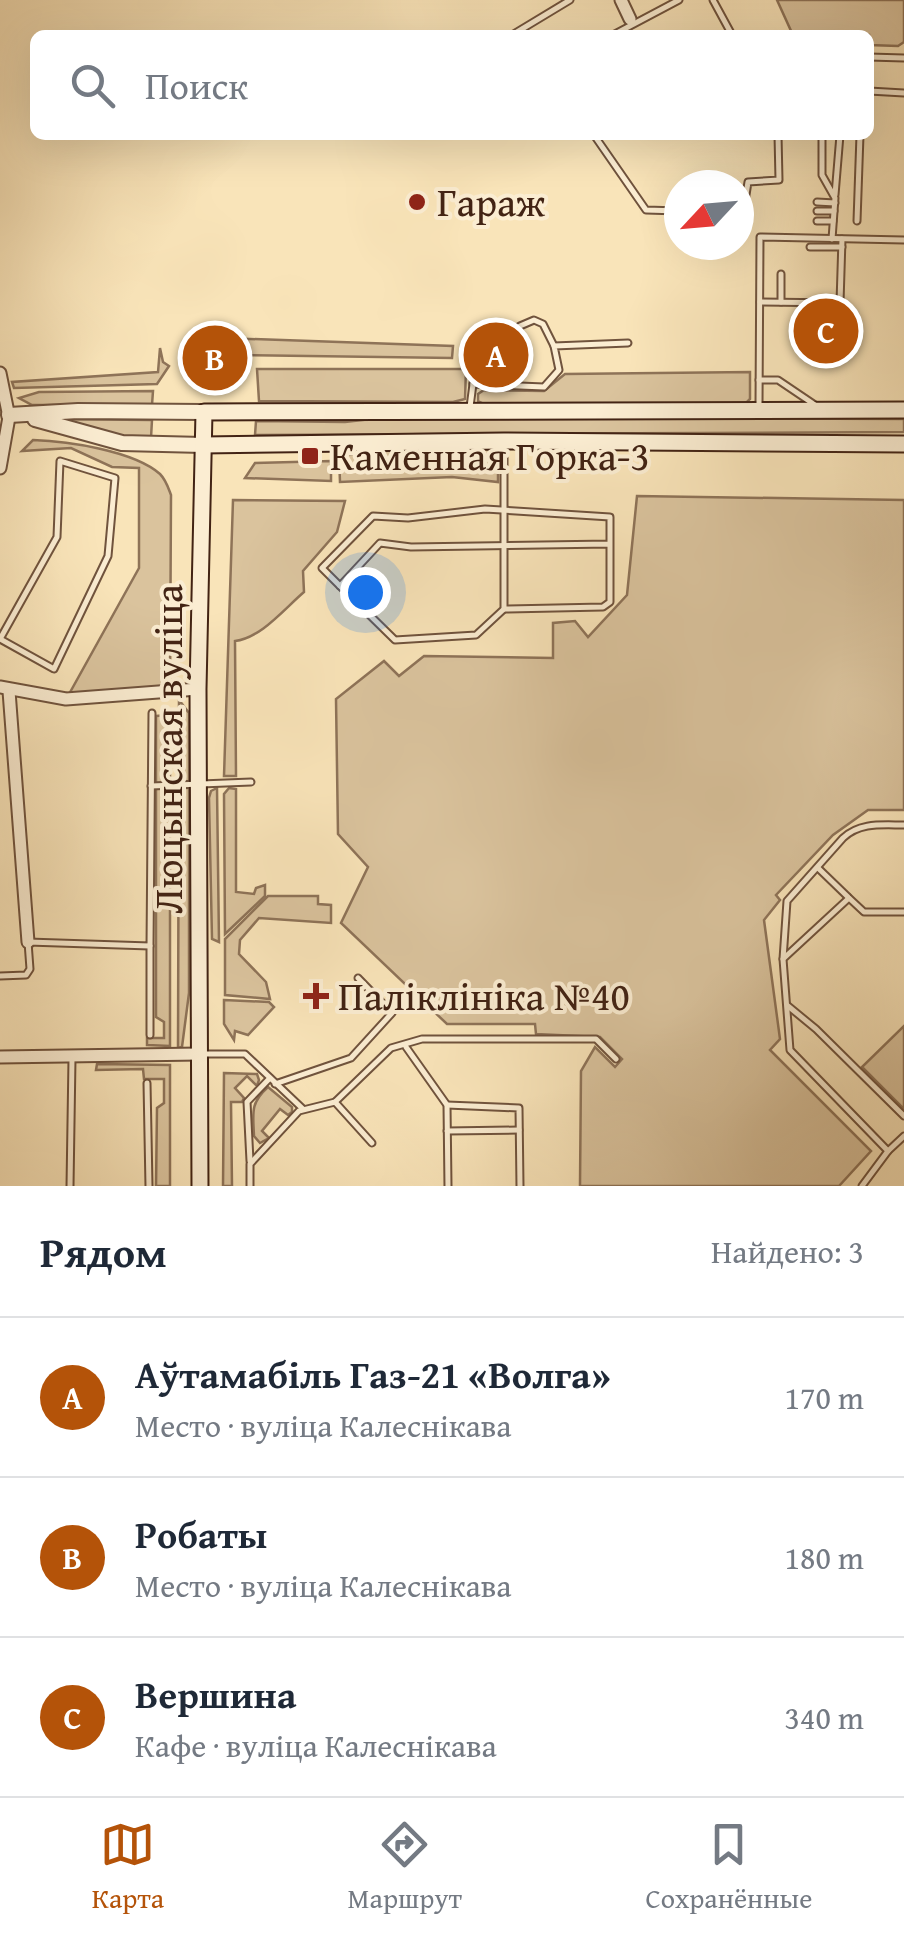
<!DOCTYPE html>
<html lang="ru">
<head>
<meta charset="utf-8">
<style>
  :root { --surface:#fff; --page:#f6f6f7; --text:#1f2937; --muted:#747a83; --line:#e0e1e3; --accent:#b45309 }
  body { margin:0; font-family:"Gentium Book Plus",serif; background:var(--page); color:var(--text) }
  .compass { position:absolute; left:664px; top:170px; width:90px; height:90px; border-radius:50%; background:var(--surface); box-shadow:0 10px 40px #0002; rotate:244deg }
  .you { position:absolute; left:365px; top:592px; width:35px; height:35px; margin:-25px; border:8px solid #fff; border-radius:50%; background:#1a73e8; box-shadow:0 0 0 15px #1a73e833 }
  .badge { display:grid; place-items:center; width:65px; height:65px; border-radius:50%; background:var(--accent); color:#fff; font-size:32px; font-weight:700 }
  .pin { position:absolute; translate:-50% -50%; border:5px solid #fff; box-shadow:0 2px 10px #0006 }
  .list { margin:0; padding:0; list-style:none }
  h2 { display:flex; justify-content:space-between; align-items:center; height:130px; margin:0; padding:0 40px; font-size:42px }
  h2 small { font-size:32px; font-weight:400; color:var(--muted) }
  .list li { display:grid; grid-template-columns:65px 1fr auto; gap:30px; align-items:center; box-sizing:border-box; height:160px; padding:0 40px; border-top:2px solid var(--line) }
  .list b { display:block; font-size:38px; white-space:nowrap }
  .list p { margin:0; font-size:32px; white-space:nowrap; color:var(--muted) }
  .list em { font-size:32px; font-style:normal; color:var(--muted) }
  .icon { flex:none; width:55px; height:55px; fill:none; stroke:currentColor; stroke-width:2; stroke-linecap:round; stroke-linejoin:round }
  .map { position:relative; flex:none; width:904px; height:1186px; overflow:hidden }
  .search { position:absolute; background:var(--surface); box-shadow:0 10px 40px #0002; left:30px; right:30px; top:30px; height:110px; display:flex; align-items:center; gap:25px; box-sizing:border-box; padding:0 35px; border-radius:15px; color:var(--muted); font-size:38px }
  .sheet { height:610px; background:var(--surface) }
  nav { display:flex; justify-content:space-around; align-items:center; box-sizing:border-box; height:140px; border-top:2px solid var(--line); background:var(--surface); font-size:28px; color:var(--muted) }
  nav a { display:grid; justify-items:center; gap:5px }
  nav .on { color:var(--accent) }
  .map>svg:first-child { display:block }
  .green { fill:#dac39d; stroke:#8e7358; stroke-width:2.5 }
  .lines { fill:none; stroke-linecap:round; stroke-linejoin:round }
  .service-casing { stroke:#70533d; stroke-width:9 }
  .minor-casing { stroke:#70533d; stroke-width:15 }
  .tertiary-casing { stroke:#70533d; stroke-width:18 }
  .secondary-casing { stroke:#422314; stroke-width:19 }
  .service { stroke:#fbedd2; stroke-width:5 }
  .minor { stroke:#fbedd2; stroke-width:11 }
  .tertiary { stroke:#fbedd2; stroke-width:14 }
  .secondary { stroke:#fbedd2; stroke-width:15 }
  .poi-dot { fill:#8f2418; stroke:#fbedd2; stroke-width:4 }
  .labels { text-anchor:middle; stroke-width:8; stroke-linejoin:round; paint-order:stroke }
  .poi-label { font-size:40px; fill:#422314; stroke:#fbedd2; text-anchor:start }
  .street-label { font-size:40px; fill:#422314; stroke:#fbedd2 }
</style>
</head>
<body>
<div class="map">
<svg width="904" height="1186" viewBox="0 0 904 1186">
  <rect width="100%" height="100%" fill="#f9e4b9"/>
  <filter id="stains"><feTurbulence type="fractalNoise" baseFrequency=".002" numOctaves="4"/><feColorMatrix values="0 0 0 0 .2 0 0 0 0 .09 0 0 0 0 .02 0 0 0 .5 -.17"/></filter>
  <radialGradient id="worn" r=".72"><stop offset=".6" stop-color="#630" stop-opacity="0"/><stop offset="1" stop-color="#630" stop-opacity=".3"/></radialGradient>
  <g class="green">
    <path d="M777 0H904V42L898 46 869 45V35H797L792 33Z"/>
    <path d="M222 338 453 346 452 358 240 355 221 363 218 354Z"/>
    <path d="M160 348 163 362 169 366 157 384 14 388 12 382 158 372Z"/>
    <path d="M257 369H466L465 399 453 402 259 401Z"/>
    <path d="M750 372V399L745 404H484L478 401V394L484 390 544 391 565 374Z"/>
    <path d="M153 391 152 405H32L19 398 39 392Z"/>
    <path d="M389 417 904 419V432L255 435 256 421 345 422Z"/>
    <path d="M45 419 152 420 151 438 113 436 79 424Z"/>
    <path d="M33 440C68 441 134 451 160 474 166 480 168 487 171 495L170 687 68 696 139 568V468L112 467 71 448 22 451Z"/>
    <path d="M396 448 498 449V482L452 477 340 482 339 456Z"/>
    <path d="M331 461V481L245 478 255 463Z"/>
    <path d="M637 496 904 500V810H868L833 835 776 895 780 900 764 920 780 1039 770 1050 871 1151 839 1186H580L581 1071 595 1047 615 1067 622 1059 600 1037 536 1034 535 1024H447L341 923 368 867 338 834 336 699 384 661 399 676 424 656 553 658V623L575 621 588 637 627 595Z"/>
    <path d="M233 500 345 501 337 532 303 571 304 592C284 609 261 638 235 641L236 776H224Z"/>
    <path d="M179 700 189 713V993L182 1047 178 1048Z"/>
    <path d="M170 715V1046L147 1045V1038H164V1022L156 1017V716Z"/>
    <path d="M217 788 219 942 212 939 209 798 211 791Z"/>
    <path d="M229 788 236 789V892L254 894 256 888 265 885V896L225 934 224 794Z"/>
    <path d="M268 896H318V904L331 905V923L259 918 240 940 239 954 266 982 270 999 225 995V939Z"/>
    <path d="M224 1000 269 1002 274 1007 248 1035 235 1031 234 1040 224 1024Z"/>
    <path d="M904 1026V1109L862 1067Z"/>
    <path d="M97 1064 170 1065V1186H156L157 1108 164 1103V1079H144L143 1069 96 1070Z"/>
    <path d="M224 1073 257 1074 259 1080 257 1086 247 1076 235 1088 244 1098 242 1102H231L232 1186H223Z"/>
    <path d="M268 1087 292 1107V1112L288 1115 280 1109 262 1131 269 1138 260 1143 254 1136C253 1113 250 1103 268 1087Z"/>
  </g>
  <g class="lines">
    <g class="service-casing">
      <g id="service">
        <path d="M713 0 732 35"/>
        <path d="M512 35 570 0"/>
        <path d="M613 35 679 0"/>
        <path d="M869 57 904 58"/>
        <path d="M869 91 904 93"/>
        <path d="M594 135 646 210 679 211"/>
        <path d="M822 135V175L835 198 832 239"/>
        <path d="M835 195 840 135"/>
        <path d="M817 202 835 203"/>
        <path d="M817 211H834"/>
        <path d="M739 214H743L748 182 779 180 778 135"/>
        <path d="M817 221H833"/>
        <path d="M857 221 860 135"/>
        <path d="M810 247H842"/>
        <path d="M760 302 840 303 842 239"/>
        <path d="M781 302V274"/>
        <path d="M759 380H778L818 407"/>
        <path d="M473 384 475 359 520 326 534 320 543 324 554 346"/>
        <path d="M759 405 760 237 904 240"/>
        <path d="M470 407 473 384 544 387 559 370 554 346 628 343"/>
        <path d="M340 586 395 640 476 635 504 609V444"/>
        <path d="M504 609 603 607 610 602V544L411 547 380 543 340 586 322 568 373 516 408 518 485 509 610 517V544"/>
        <path d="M0 639 57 537 60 461 115 478 108 556 54 669 0 639"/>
        <path d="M151 786 251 782"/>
        <path d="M818 868 848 897"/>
        <path d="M783 959 787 901 843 838C860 822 882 825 904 825"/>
        <path d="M0 976 26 975 30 969 28 942 150 946 152 713"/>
        <path d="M788 1006 816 1029 904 1116"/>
        <path d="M150 1035V946"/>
        <path d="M406 1047 447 1105 448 1186"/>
        <path d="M203 1054H245L303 1109"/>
        <path d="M147 1083 149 1186"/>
        <path d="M275 1084 351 1058 392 1013 358 978"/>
        <path d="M335 1102 372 1143"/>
        <path d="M447 1105 519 1108 520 1186"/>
        <path d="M447 1131 519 1130"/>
        <path d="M888 1151 790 1050 783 959 849 898 864 912H904"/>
        <path d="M250 1161 247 1102 270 1078"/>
        <path d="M70 1186 72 1059"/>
        <path d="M250 1186V1164L299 1111 335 1102 391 1048 422 1039H596L616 1059"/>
        <path d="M862 1186 888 1151 904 1136"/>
      </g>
    </g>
    <g class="minor-casing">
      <g id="minor">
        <path d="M621 0 630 19"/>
        <path d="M0 373 9 417 0 468"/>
        <path d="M0 687 66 699 198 689"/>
        <path d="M9 691 28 942"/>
        <path d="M0 1057 199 1054"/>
      </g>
    </g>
    <g class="tertiary-casing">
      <g id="tertiary">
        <path d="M9 415 78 411 204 412"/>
        <path d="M35 419 122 443 203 445"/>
      </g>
    </g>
    <g class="secondary-casing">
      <g id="secondary">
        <path d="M203 445 504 441 904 444"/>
        <path d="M200 1186 198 689 204 412 904 410"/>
      </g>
    </g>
    <use href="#service" class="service"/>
    <use href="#minor" class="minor"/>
    <use href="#tertiary" class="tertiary"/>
    <use href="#secondary" class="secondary"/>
  </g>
  <g class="poi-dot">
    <circle cx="417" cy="202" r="10"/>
    <rect x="300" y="446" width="20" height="20" rx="5"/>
    <path d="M311 981h10v10h10v10h-10v10h-10v-10h-10v-10h10z"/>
  </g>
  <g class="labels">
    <g class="poi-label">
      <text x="437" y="216">Гараж</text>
      <text x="330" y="470">Каменная Горка-3</text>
      <text x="338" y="1010">Паліклініка №40</text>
    </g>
    <g class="street-label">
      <text transform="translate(168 749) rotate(-90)" y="14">Люцынская вуліца</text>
    </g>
  </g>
  <rect width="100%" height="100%" filter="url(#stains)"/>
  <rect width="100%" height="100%" fill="url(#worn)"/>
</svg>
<svg class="compass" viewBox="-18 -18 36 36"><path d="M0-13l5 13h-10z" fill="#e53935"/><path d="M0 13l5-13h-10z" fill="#747a83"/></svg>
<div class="you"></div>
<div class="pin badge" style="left:496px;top:355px">A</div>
<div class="pin badge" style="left:215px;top:358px">B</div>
<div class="pin badge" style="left:826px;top:331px">C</div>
<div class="search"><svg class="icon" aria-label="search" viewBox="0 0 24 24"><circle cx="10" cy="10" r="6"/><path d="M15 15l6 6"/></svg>Поиск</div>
</div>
<section class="sheet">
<h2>Рядом<small>Найдено: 3</small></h2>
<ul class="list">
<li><span class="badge">A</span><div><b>Аўтамабіль Газ-21 «Волга»</b><p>Место · вуліца Калеснікава</p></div><em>170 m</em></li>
<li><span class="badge">B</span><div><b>Робаты</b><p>Место · вуліца Калеснікава</p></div><em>180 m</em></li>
<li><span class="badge">C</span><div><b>Вершина</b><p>Кафе · вуліца Калеснікава</p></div><em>340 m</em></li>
</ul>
</section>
<nav>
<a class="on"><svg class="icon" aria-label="map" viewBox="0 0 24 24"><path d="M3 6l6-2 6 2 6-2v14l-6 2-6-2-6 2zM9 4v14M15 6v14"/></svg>Карта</a>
<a><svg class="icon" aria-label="directions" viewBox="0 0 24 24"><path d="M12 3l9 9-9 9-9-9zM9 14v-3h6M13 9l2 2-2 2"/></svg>Маршрут</a>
<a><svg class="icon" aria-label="saved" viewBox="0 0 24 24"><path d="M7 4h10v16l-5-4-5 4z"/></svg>Сохранённые</a>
</nav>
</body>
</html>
